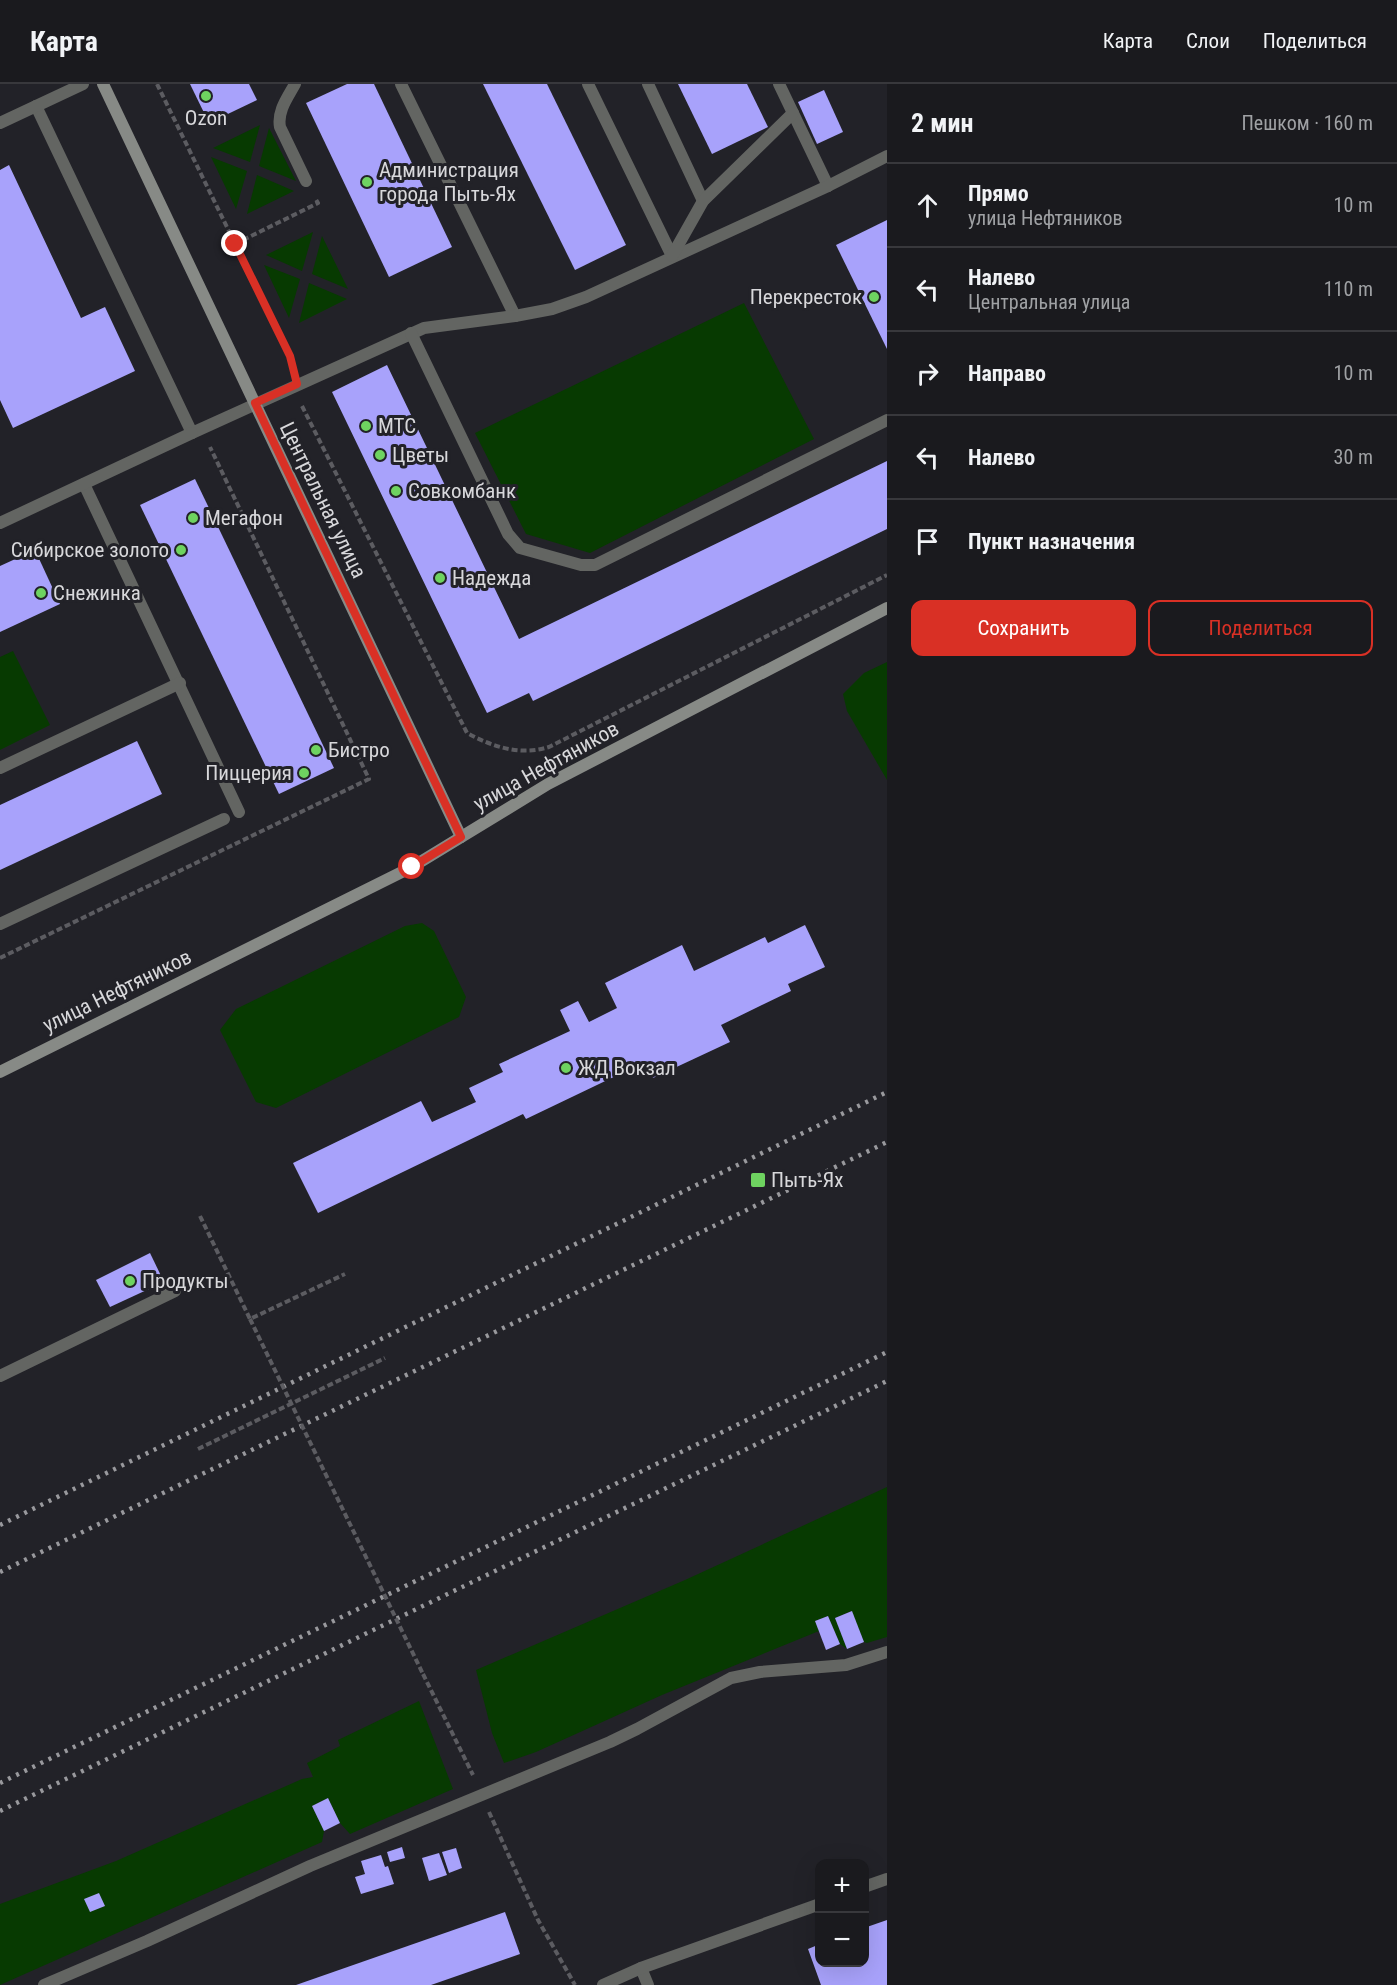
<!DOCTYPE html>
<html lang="ru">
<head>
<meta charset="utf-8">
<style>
  :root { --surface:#1a1a1e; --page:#27272b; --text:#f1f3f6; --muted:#9fa1a4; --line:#38383c; --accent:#d93025 }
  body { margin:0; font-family:"Roboto Condensed",sans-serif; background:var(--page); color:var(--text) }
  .controls { position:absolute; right:18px; bottom:18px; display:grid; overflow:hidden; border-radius:12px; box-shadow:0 6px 24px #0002 }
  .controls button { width:54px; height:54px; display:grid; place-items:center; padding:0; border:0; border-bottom:2px solid var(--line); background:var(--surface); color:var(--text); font:30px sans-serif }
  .stop { position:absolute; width:18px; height:18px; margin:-14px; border:4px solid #d93025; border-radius:50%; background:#fff }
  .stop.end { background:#d93025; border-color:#fff; box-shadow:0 2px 6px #0008 }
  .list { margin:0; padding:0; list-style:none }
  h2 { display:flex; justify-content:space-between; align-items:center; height:78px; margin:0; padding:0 24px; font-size:26px }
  h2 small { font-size:20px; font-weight:400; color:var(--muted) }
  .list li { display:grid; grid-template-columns:39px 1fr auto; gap:18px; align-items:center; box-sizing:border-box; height:84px; padding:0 24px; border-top:2px solid var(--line) }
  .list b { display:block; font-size:22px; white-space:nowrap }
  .list p { margin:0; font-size:20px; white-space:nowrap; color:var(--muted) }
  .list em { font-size:20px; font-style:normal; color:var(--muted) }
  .actions { display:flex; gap:12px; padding:18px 24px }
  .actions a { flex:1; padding:14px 0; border:2px solid var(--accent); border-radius:12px; text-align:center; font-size:21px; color:var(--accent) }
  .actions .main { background:var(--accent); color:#fff }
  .icon { flex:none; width:33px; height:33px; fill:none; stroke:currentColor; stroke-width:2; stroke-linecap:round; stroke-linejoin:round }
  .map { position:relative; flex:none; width:887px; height:1901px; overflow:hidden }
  header { display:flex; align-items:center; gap:36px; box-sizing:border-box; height:84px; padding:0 30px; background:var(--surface); border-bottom:2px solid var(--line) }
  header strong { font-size:28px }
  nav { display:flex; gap:33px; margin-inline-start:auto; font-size:21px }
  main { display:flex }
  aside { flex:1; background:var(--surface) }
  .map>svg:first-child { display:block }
  .green { fill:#073a01 }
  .building { fill:#a8a2fb }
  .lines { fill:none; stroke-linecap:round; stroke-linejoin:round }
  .path { stroke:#5c5c61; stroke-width:4; stroke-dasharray:6 3; stroke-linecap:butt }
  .lane { stroke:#636562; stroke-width:12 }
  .street { stroke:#636562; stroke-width:12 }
  .secondary { stroke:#878a86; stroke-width:12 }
  .rail { stroke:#99999d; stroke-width:4.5; stroke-dasharray:3 6; stroke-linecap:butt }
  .path-bridge { stroke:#5c5c61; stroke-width:4; stroke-dasharray:6 3; stroke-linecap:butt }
  .route { stroke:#d93025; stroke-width:8 }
  .poi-dot { fill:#6ed360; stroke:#222228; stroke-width:2 }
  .labels { text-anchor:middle; stroke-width:6; stroke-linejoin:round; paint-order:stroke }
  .poi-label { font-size:21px; fill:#d8d8db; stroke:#222228; text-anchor:start }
  .street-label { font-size:21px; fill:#d8d8db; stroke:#222228 }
</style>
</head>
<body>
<header>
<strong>Карта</strong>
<nav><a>Карта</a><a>Слои</a><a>Поделиться</a></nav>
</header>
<main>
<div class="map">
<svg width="887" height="1901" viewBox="0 0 887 1901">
  <rect width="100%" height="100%" fill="#222228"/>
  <g class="green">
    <path d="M260 41 250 78 213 64Z"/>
    <path d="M269 44 296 97 259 82Z"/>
    <path d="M211 73 247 87 236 125Z"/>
    <path d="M257 91 294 107 247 130Z"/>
    <path d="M313 148 302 187 266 171Z"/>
    <path d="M322 152 348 205 312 190Z"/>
    <path d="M264 181 300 195 289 234Z"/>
    <path d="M309 199 347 215 299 239Z"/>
    <path d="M744 219 814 355 590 469 526 450 475 349Z"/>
    <path d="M13 567 50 641 0 666V573Z"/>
    <path d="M887 578V696L847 627 843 610 864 589Z"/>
    <path d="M422 839 434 847 466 913 459 933 276 1024 256 1018 220 946 236 925 405 842Z"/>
    <path d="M887 1403V1553L867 1559 864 1558 851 1527 835 1534 847 1565 840 1560 828 1532 815 1537 819 1547 662 1611 536 1668 504 1679 492 1649 476 1586 685 1496Z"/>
    <path d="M419 1617 453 1705 350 1750 340 1739 328 1714 312 1722 324 1747 322 1758 0 1901V1820L116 1777 302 1695 313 1693 307 1679 340 1662 338 1656Z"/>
  </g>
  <g class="building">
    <path d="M190 0H249L257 16 209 39Z"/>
    <path d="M347 0H374L452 163 389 193 306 19Z"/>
    <path d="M483 0H547L626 161 575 186Z"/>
    <path d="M678 0H747L768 43 712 70Z"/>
    <path d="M824 6 843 48 817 60 798 18Z"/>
    <path d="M9 81 81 234 105 223 135 287 13 344 0 316V86Z"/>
    <path d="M887 136V265L836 161Z"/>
    <path d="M387 281 519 555 887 377V445L533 617 529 609 487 629 332 308Z"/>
    <path d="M195 395 334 684 279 710 140 421Z"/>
    <path d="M35 466 60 520 0 548V482Z"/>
    <path d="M137 657 162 710 0 786V721Z"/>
    <path d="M805 841 825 883 788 900 791 907 721 941 730 958 653 994 645 978 526 1035 523 1030 318 1129 293 1079 421 1017 432 1038 476 1018 469 1004 503 988 499 980 570 947 560 926 578 917 589 938 617 924 605 899 682 861 694 887 765 853 768 859Z"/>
    <path d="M150 1169 164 1198 110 1223 96 1196Z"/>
    <path d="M852 1527 864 1558 847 1565 835 1534Z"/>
    <path d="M828 1532 840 1560 826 1566 815 1537Z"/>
    <path d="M328 1714 340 1739 324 1747 312 1722Z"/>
    <path d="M402 1763 405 1774 390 1778 387 1768Z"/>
    <path d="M456 1764 462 1784 449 1789 442 1768Z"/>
    <path d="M439 1769 447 1791 429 1797 422 1774Z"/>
    <path d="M381 1771 385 1783 388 1782 394 1800 361 1810 355 1793 365 1790 361 1777Z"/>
    <path d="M99 1809 105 1822 90 1828 84 1815Z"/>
    <path d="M505 1828 520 1870 431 1901H296Z"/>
    <path d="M887 1836V1901H821L808 1865 820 1860V1878H864V1844Z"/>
  </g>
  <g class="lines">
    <g class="path">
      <path d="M157 0 290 272 292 280"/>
      <path d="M235 160 318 119 315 114"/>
      <path d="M302 322 467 649C493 663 520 672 549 663L887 491"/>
      <path d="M0 874 369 695 210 363"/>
      <path d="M200 1132 250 1235 345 1190"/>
      <path d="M198 1365 385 1274"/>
      <path d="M423 1590 473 1691"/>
      <path d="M489 1728 538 1836 575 1901"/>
    </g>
    <g class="lane">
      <path d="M295 0C288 13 277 27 280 43L306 97"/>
      <path d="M401 0 515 232"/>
      <path d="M588 0 672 172"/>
      <path d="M648 0 703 117"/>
      <path d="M779 0 828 102"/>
      <path d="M36 22 192 349 424 244 515 232 552 225 586 213 828 102 887 72"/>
      <path d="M0 39 83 0"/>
      <path d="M672 172 703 117 793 29"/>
      <path d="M411 249 508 450 520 464 581 481H595L887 336"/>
      <path d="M84 400 239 728"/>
      <path d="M0 439 192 349"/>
      <path d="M0 684 180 599"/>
      <path d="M0 840 224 735"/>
      <path d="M0 1292 175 1207"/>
      <path d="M641 1884 648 1901"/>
      <path d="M44 1901 147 1857 310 1782 610 1658 637 1645 731 1594 760 1588 846 1581 887 1568"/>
    </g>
    <g class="street">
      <path d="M864 1803 887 1795"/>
      <path d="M603 1901 641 1884 820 1820"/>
    </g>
    <g class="secondary">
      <path d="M103 0 461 753"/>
      <path d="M0 988 412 783 548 700 887 524"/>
    </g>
    <g class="rail">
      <path d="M0 1441 887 1008"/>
      <path d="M0 1488 887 1058"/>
      <path d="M0 1699 887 1268"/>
      <path d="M0 1727 887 1297"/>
    </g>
    <path class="path-bridge" d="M250 1235 423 1590"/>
  </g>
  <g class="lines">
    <path class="route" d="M235 160 290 272 297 300 255 319 461 753 412 783"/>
  </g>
  <g class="poi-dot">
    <circle cx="206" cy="12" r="6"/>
    <circle cx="367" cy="98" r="6"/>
    <circle cx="874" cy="213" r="6"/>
    <circle cx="366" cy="342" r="6"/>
    <circle cx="380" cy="371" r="6"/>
    <circle cx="396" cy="407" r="6"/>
    <circle cx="193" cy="434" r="6"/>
    <circle cx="181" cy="466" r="6"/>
    <circle cx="440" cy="494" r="6"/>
    <circle cx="41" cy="509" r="6"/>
    <circle cx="316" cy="666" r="6"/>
    <circle cx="304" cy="689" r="6"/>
    <circle cx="566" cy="984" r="6"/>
    <rect x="750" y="1088" width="16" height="16" rx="3"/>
    <circle cx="130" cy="1197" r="6"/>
  </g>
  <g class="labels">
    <g class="poi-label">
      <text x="206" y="41" text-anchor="middle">Ozon</text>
      <text x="379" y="93">Администрация<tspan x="379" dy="24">города Пыть-Ях</tspan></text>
      <text x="862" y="220" text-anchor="end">Перекресток</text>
      <text x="378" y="349">МТС</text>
      <text x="392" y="378">Цветы</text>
      <text x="408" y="414">Совкомбанк</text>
      <text x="205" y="441">Мегафон</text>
      <text x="169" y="473" text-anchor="end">Сибирское золото</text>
      <text x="452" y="501">Надежда</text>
      <text x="53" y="516">Снежинка</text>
      <text x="328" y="673">Бистро</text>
      <text x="292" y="696" text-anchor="end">Пиццерия</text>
      <text x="578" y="991">ЖД Вокзал</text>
      <text x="771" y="1103">Пыть-Ях</text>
      <text x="142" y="1204">Продукты</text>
    </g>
    <g class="street-label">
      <text transform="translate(323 416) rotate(64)" y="7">Центральная улица</text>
      <text transform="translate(546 682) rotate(-29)" y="7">улица Нефтяников</text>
      <text transform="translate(117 907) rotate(-26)" y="7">улица Нефтяников</text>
    </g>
  </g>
</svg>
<div class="controls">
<button>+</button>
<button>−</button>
</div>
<div class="stop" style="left:412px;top:783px"></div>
<div class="stop end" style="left:235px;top:160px"></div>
</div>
<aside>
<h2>2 мин<small>Пешком · 160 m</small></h2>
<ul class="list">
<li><svg class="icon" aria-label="ahead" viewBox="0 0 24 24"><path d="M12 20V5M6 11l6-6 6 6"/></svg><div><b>Прямо</b><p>улица Нефтяников</p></div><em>10 m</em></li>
<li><svg class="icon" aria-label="left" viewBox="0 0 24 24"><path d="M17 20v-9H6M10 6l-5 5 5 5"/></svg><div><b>Налево</b><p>Центральная улица</p></div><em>110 m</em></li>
<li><svg class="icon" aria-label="right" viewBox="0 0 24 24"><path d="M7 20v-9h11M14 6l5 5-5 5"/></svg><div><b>Направо</b></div><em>10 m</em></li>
<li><svg class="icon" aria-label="left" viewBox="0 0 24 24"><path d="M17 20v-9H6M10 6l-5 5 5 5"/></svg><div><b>Налево</b></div><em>30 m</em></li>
<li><svg class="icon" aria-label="arrive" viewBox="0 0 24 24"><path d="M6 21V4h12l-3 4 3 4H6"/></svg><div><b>Пункт назначения</b></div></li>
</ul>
<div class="actions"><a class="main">Сохранить</a><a>Поделиться</a></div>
</aside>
</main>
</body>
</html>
